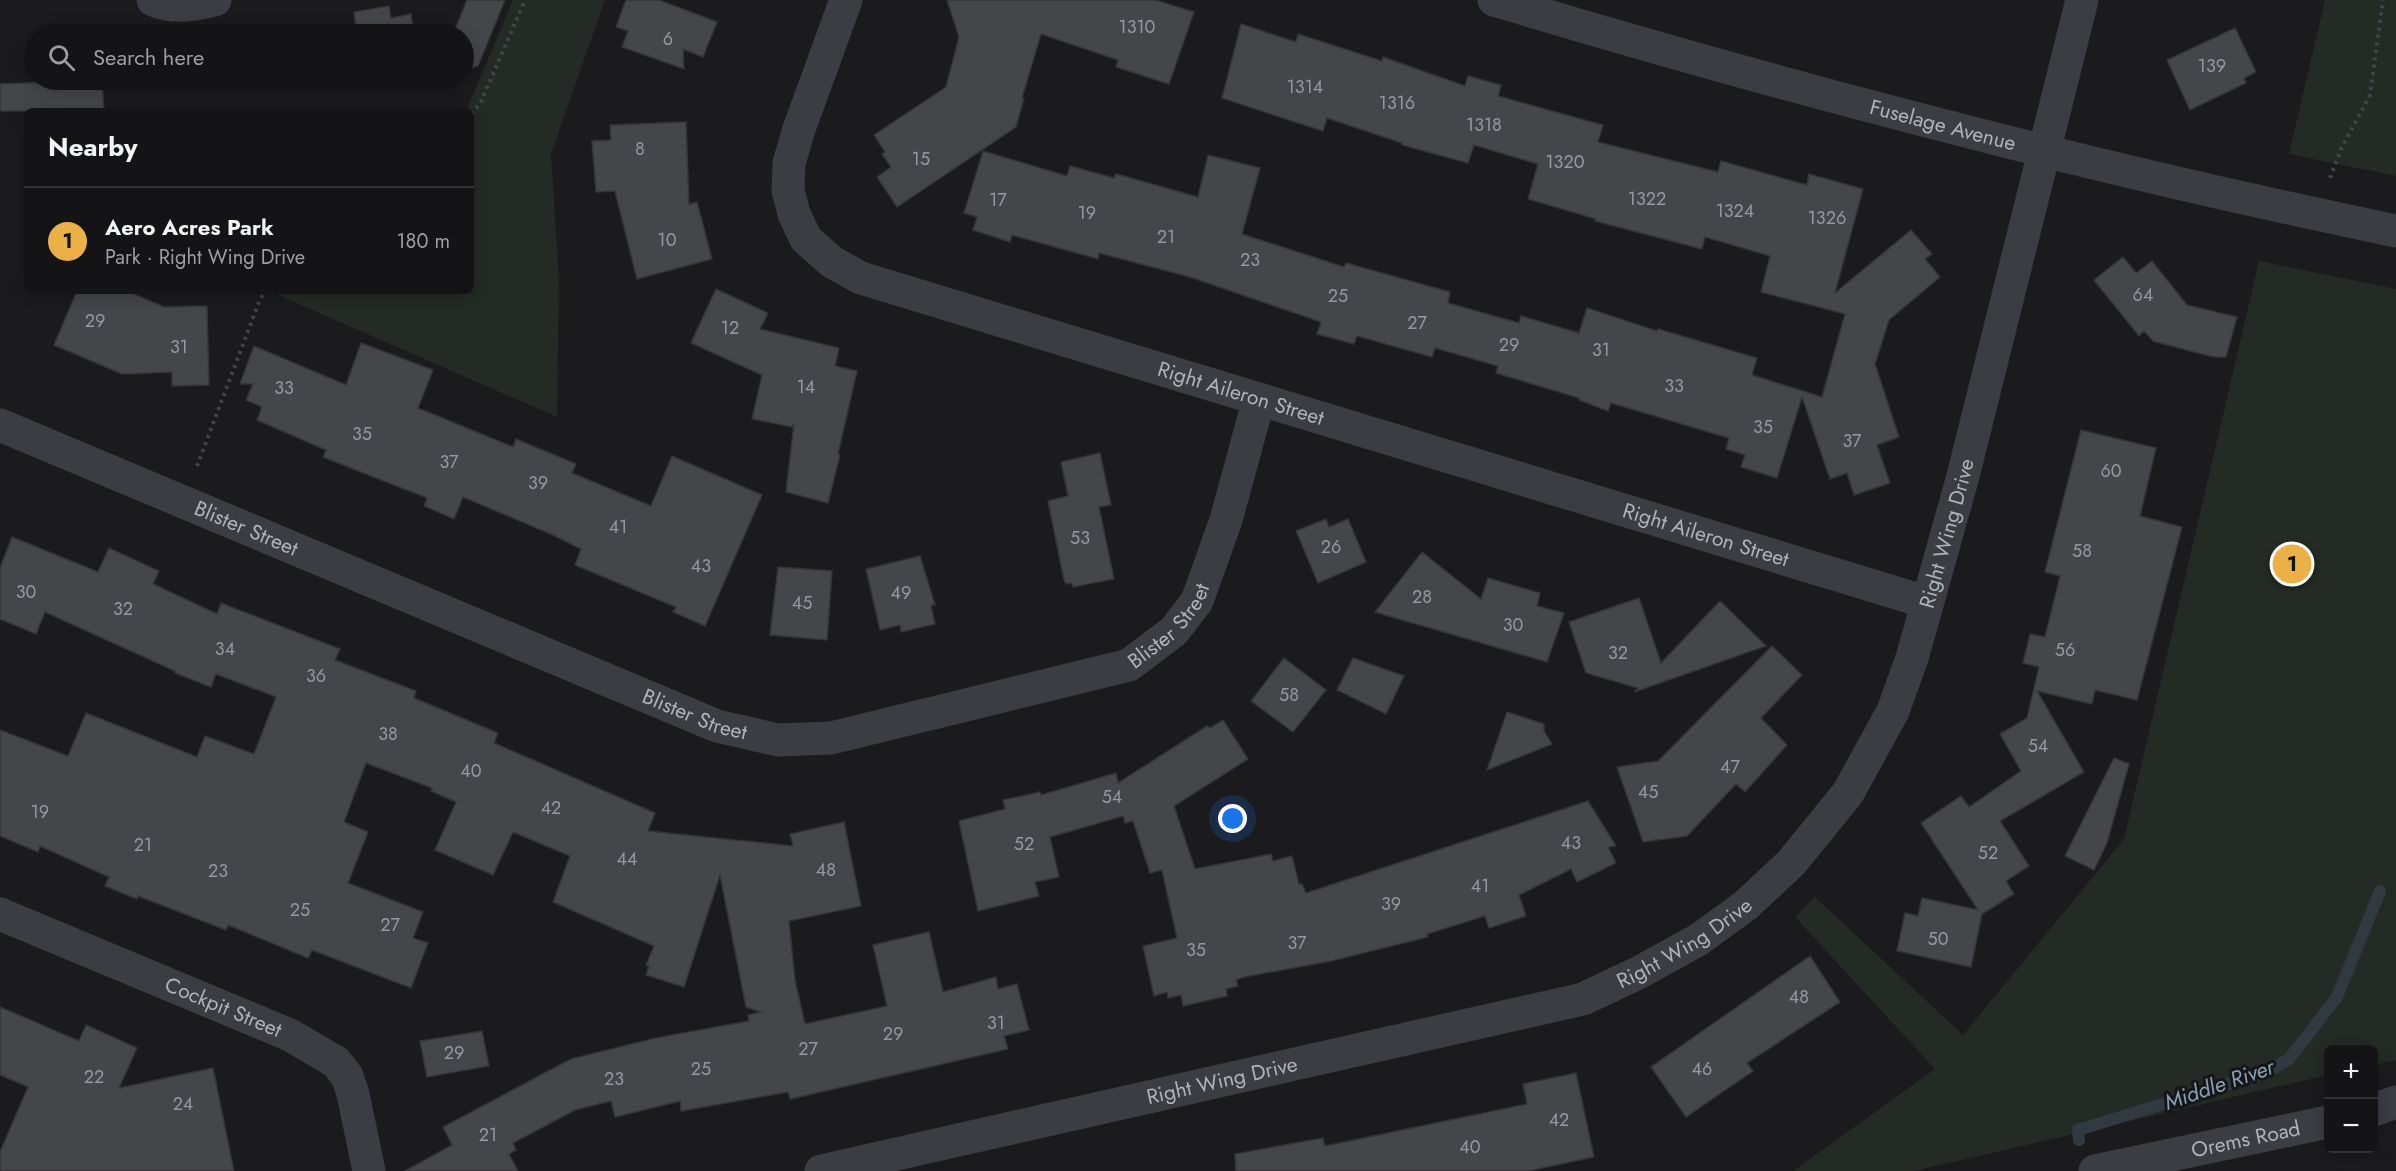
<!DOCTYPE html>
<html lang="en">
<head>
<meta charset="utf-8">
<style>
  :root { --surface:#141416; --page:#1d1d1f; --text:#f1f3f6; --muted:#9d9ea1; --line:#333335; --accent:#ebb145 }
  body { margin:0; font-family:Jost,sans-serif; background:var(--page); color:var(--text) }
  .controls { position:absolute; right:18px; bottom:18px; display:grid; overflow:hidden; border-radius:9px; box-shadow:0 3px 15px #0003 }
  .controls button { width:54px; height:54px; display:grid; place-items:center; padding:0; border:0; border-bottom:2px solid var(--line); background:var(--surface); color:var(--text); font:30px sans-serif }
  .you { position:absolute; left:1233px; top:819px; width:21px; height:21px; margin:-15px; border:4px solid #fff; border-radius:50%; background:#1a73e8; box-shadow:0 0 0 9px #1a73e833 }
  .badge { display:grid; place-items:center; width:39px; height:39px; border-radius:50%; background:var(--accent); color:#111; font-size:20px; font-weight:700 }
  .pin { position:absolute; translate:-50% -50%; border:3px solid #fff; box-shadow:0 2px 6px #0006 }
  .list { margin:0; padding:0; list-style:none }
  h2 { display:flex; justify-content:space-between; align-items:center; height:78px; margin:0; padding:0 24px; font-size:26px }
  h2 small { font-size:20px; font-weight:400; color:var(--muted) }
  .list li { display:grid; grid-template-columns:39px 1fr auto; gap:18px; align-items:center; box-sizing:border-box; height:108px; padding:0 24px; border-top:2px solid var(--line) }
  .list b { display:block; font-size:22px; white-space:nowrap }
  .list p { margin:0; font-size:20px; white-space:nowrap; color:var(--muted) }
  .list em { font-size:20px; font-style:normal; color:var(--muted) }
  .icon { flex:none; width:33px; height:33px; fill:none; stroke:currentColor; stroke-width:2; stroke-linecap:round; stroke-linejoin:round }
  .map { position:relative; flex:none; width:2396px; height:1171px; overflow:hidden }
  .search { position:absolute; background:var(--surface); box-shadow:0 3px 15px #0003; left:24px; top:24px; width:450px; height:66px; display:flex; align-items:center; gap:15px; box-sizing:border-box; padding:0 21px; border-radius:33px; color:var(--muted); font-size:22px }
  .panel { position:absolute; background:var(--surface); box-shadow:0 3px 15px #0003; left:24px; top:108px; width:450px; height:186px; border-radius:9px }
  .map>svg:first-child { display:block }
  .green { fill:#232b24 }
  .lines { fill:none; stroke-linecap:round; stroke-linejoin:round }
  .stream { stroke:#313a41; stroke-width:12 }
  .building { fill:#45464a; stroke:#353539; stroke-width:1.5 }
  .path { stroke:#424449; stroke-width:4; stroke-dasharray:3 4.5; stroke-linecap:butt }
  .street { stroke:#3c3d42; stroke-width:33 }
  .labels { text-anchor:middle; stroke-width:6; stroke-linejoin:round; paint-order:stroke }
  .number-label { font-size:18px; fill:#9498a0 }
  .street-label { font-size:21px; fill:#aeb3bc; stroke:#161618 }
  .water-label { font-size:22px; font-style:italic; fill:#87a0b5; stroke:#161618 }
</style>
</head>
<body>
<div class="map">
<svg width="2396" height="1171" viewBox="0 0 2396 1171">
  <rect width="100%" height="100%" fill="#1b1b1d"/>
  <g class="green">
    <path d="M513 0H605L551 154 559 279 557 417 269 291H471V111H466Z"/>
    <path d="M2325 0H2396V176L2289 154Z"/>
    <path d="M2259 261 2396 289V1060L2374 1065V1050H2328V1075L1914 1171H1793L1935 1069 1795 917 1815 897 1963 1035 2124 839Z"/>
  </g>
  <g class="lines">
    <path class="stream" d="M2079 1140 2078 1130 2267 1072 2289 1059 2337 997 2380 891"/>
  </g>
  <g class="building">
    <path d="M467 0H505L478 66 464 69V34H453Z"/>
    <path d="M626 0H659L717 22 703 57 683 49 684 69 622 47 628 31 616 27Z"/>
    <path d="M947 0H1155L1194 12 1169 84 1116 67 1118 60 1041 34 1022 98H1024L1016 127 897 207 877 177 891 167 882 154 885 152 874 135 946 87 959 37Z"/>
    <path d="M389 6 391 18 411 14 414 34H357L354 12Z"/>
    <path d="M1241 24 1296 42 1298 34 1382 61 1383 57 1465 86 1468 76 1501 85 1498 96 1603 125 1598 142 1718 172 1721 161 1807 185 1809 174 1863 189 1835 293 1911 230 1932 254 1925 259 1940 277 1889 320 1875 364 1899 437 1877 445 1890 483 1854 495 1847 473 1830 479 1802 397 1777 478 1741 467 1745 455 1726 449 1729 438 1611 403 1608 411 1579 400V398L1496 373 1498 366 1435 348 1432 357 1357 336 1354 344 1317 334 1321 322 1190 277 1099 253 1098 259 1012 235 1010 242 973 230 977 217 964 213 983 151 1067 176 1070 166 1114 178 1116 174 1198 197 1208 155 1260 168 1242 234 1344 267 1346 263 1450 292 1448 303 1519 323 1521 316 1579 333 1587 308 1657 331 1658 329 1757 358 1752 375 1822 397 1845 314 1761 292 1770 256 1705 237 1702 249 1595 221 1596 219 1528 199 1538 164 1474 145 1468 163 1402 145V143L1327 118 1323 131 1222 98Z"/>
    <path d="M2235 28 2256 72 2244 78 2246 83 2190 110 2167 60Z"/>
    <path d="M102 80 104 111H0V84Z"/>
    <path d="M686 122 689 204 697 202 712 259 637 279 615 191 596 192 592 141 611 140 610 125Z"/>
    <path d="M2123 257 2136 273 2152 261 2187 305 2237 317 2226 357H2213L2153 341 2144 331 2139 336 2094 280Z"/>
    <path d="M716 289 768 313 760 329 839 348 835 366 857 371 838 454 840 455 828 503 786 492 794 423 792 427 752 419 762 375 691 343Z"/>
    <path d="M77 291H127L164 307 207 306 209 385 172 386V372L122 374 54 345Z"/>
    <path d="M361 343 433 370 418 408 513 447 516 439 576 464 572 473 651 506 672 456 762 495 705 626 673 612 676 607 575 565 581 549 553 535 463 497 454 519 424 506 427 498 323 457 326 450 257 420 262 407 246 400 253 384H240L254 346 346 385Z"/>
    <path d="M2081 430 2156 448 2140 516 2182 527 2137 700 2095 690 2092 704 2037 691 2084 772 2000 821 2029 866 2006 881 2014 894 1982 914 1971 967 1897 951 1905 913 1918 916 1922 898 1978 910 1921 823 1961 796 1969 807 2021 771 2000 734 2027 718 2039 667 2023 663 2030 634 2045 637 2060 576 2045 572Z"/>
    <path d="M1100 453 1111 505 1099 507 1114 579 1073 587 1072 583 1066 584 1064 580 1048 501 1068 496 1061 462Z"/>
    <path d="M1326 519 1329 527 1348 519 1366 562 1318 583 1296 531Z"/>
    <path d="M12 537 98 572 109 548 159 571 153 584 217 614 221 603 340 649 335 660 416 691 414 698 498 733 494 743 655 813 648 831 793 846 790 834 844 822 861 906 789 921 795 980 805 1024 887 1006 873 945 929 932 943 992 996 977 998 989 1017 984 1029 1030 1004 1036 1008 1049 790 1099 788 1092 681 1111 680 1101 615 1117 611 1101 575 1110 513 1143 516 1150 509 1154 518 1171H405L452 1145 443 1127 571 1059 656 1038 749 1021 748 1015 761 1012 746 1007 720 875 684 987 646 975 649 966 646 965 654 946 553 902 570 856 513 832 493 875 435 850 456 802 431 791 432 788 366 763 344 822 368 832 348 883 423 912 413 938 428 943 411 988 312 950 308 958 228 925 226 930 138 896 137 899 105 886 109 877 40 846 38 852 0 836V730L68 756 86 713 197 757 205 736 254 754 276 697 216 674 211 687 175 673V671L45 612 36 634 0 619V568Z"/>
    <path d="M1422 552 1481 599 1488 578 1540 593 1537 606 1564 613 1547 662 1375 612Z"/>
    <path d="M920 556 935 605H931L935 624 901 632 900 625 880 630 866 569Z"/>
    <path d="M778 567 832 571 827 640 770 635Z"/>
    <path d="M1639 598 1661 663 1720 601 1766 646 1634 692 1638 688 1586 673 1569 622Z"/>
    <path d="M1772 646 1802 675 1761 718 1787 745 1745 792 1736 784 1687 836 1643 842 1617 767 1658 761Z"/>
    <path d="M1284 658 1326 690 1293 732 1251 701Z"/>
    <path d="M1353 658 1404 676 1386 714 1337 690Z"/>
    <path d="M1507 712 1544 724V731L1552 744 1487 770Z"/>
    <path d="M1223 720 1248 759 1174 806 1195 869 1271 854 1273 861 1292 856 1299 884H1302L1306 893 1588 801 1616 846 1608 847 1616 863 1577 882 1571 869 1519 895 1526 916 1489 928 1485 916 1427 934 1428 937 1331 961 1244 977 1236 980 1238 986 1226 989 1227 996 1183 1006 1181 995 1168 998 1167 992 1154 996 1143 946 1177 938 1162 870 1150 873 1133 821 1125 823 1123 816 1050 837 1059 877 1035 882 1039 896 978 911 959 821 1005 809 1003 800 1040 792 1041 795 1116 773 1118 783 1207 726 1210 728Z"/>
    <path d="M2114 758 2129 764 2107 843 2094 870 2065 856Z"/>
    <path d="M1810 956 1840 1002 1747 1063 1753 1071 1686 1117 1651 1067Z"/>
    <path d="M0 1007 79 1041 86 1025 137 1048 119 1088 213 1068 234 1171H0V1152L28 1087 0 1075Z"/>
    <path d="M482 1031 489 1066 427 1077 420 1041Z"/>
    <path d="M1576 1073 1594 1157 1528 1171H1236L1235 1154 1323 1138 1325 1146 1527 1104 1523 1084Z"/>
  </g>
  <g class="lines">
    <g class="path">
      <path d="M471 114 480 104 525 0"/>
      <path d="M2330 178 2341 149 2370 95 2383 0"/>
      <path d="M197 466 259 302 265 291"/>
    </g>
    <g class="street">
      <path d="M153 0C173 9 194 5 215 0"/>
      <path id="s1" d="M846 0 799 129 789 163 788 190 794 214 806 239 832 262 861 278 1926 602"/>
      <path id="s2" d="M1494 0C1791 89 2092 168 2396 231"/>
      <path id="s3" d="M0 425 717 726 778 740 831 738 1129 665 1174 631 1197 601 1226 520 1259 399"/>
      <path id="s4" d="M0 914 290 1035 336 1062 347 1076 353 1094 369 1171"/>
      <path d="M2374 1110 2396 1102"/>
      <path id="s5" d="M821 1171 1583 999 1638 973 1698 940 1745 906 1791 863 1848 793 1893 711 1912 658 1962 480 2082 0"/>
      <path id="s6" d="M2095 1171 2328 1122"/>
    </g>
  </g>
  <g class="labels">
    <g class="number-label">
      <text x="1137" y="33">1310</text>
      <text x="668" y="45">6</text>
      <text x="2212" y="72">139</text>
      <text x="1305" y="93">1314</text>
      <text x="1397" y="109">1316</text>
      <text x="1484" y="131">1318</text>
      <text x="640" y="155">8</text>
      <text x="921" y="165">15</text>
      <text x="1565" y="168">1320</text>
      <text x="1647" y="205">1322</text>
      <text x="998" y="206">17</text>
      <text x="1735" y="217">1324</text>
      <text x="1087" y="219">19</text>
      <text x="1827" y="224">1326</text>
      <text x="1166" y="243">21</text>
      <text x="667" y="246">10</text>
      <text x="1250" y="266">23</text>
      <text x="2143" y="301">64</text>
      <text x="1338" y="302">25</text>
      <text x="95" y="327">29</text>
      <text x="1417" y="329">27</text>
      <text x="730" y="334">12</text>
      <text x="1509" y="351">29</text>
      <text x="179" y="353">31</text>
      <text x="1601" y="356">31</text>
      <text x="1674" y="392">33</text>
      <text x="806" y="393">14</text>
      <text x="284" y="394">33</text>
      <text x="1763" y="433">35</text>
      <text x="362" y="440">35</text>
      <text x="1852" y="447">37</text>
      <text x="449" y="468">37</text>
      <text x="2111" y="477">60</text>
      <text x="538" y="489">39</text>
      <text x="618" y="533">41</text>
      <text x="1080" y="544">53</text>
      <text x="1331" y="553">26</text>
      <text x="2082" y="557">58</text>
      <text x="701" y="572">43</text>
      <text x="26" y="598">30</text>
      <text x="901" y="599">49</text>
      <text x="1422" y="603">28</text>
      <text x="802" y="609">45</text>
      <text x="123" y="615">32</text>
      <text x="1513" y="631">30</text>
      <text x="225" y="655">34</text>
      <text x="2065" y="656">56</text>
      <text x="1618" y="659">32</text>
      <text x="316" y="682">36</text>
      <text x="1289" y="701">58</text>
      <text x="388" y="740">38</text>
      <text x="2038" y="752">54</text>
      <text x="1730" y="773">47</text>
      <text x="471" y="777">40</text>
      <text x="1648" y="798">45</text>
      <text x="1112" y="803">54</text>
      <text x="551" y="814">42</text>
      <text x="40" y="818">19</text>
      <text x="1571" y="849">43</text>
      <text x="1024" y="850">52</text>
      <text x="143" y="851">21</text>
      <text x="1988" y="859">52</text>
      <text x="627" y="865">44</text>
      <text x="826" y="876">48</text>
      <text x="218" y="877">23</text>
      <text x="1480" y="892">41</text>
      <text x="1391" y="910">39</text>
      <text x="300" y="916">25</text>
      <text x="390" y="931">27</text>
      <text x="1938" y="945">50</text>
      <text x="1297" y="949">37</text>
      <text x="1196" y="956">35</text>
      <text x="1799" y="1003">48</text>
      <text x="996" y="1029">31</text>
      <text x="893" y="1040">29</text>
      <text x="808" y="1055">27</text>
      <text x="454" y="1059">29</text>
      <text x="701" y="1075">25</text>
      <text x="1702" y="1075">46</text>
      <text x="94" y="1083">22</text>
      <text x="614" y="1085">23</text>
      <text x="183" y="1110">24</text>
      <text x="1559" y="1126">42</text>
      <text x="488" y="1141">21</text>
      <text x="1470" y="1153">40</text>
    </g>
    <g class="street-label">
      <text dy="7" stroke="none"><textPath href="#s2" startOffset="466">Fuselage Avenue</textPath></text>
      <text dy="7" stroke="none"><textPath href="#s1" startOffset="717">Right Aileron Street</textPath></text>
      <text dy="7" stroke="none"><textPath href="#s3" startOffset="267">Blister Street</textPath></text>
      <text dy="7" stroke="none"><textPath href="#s5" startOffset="1401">Right Wing Drive</textPath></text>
      <text dy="7" stroke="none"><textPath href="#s1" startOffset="1203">Right Aileron Street</textPath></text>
      <text dy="7" stroke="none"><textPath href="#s3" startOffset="1257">Blister Street</textPath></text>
      <text dy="7" stroke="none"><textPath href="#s3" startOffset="753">Blister Street</textPath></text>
      <text dy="7" stroke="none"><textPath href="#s5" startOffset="897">Right Wing Drive</textPath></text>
      <text dy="7" stroke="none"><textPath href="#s4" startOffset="242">Cockpit Street</textPath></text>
      <text dy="7" stroke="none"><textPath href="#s5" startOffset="411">Right Wing Drive</textPath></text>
      <text dy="7" stroke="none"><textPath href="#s6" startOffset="154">Orems Road</textPath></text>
    </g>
    <g class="water-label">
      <text transform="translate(2219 1084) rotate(-19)" y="8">Middle River</text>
    </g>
  </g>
</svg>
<div class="controls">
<button>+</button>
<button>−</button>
</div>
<div class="you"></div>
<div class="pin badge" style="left:2292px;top:564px">1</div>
<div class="search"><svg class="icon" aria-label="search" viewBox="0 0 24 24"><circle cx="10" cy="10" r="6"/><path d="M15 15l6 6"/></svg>Search here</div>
<section class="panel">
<h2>Nearby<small></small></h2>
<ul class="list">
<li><span class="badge">1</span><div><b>Aero Acres Park</b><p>Park · Right Wing Drive</p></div><em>180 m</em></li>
</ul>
</section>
</div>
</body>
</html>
